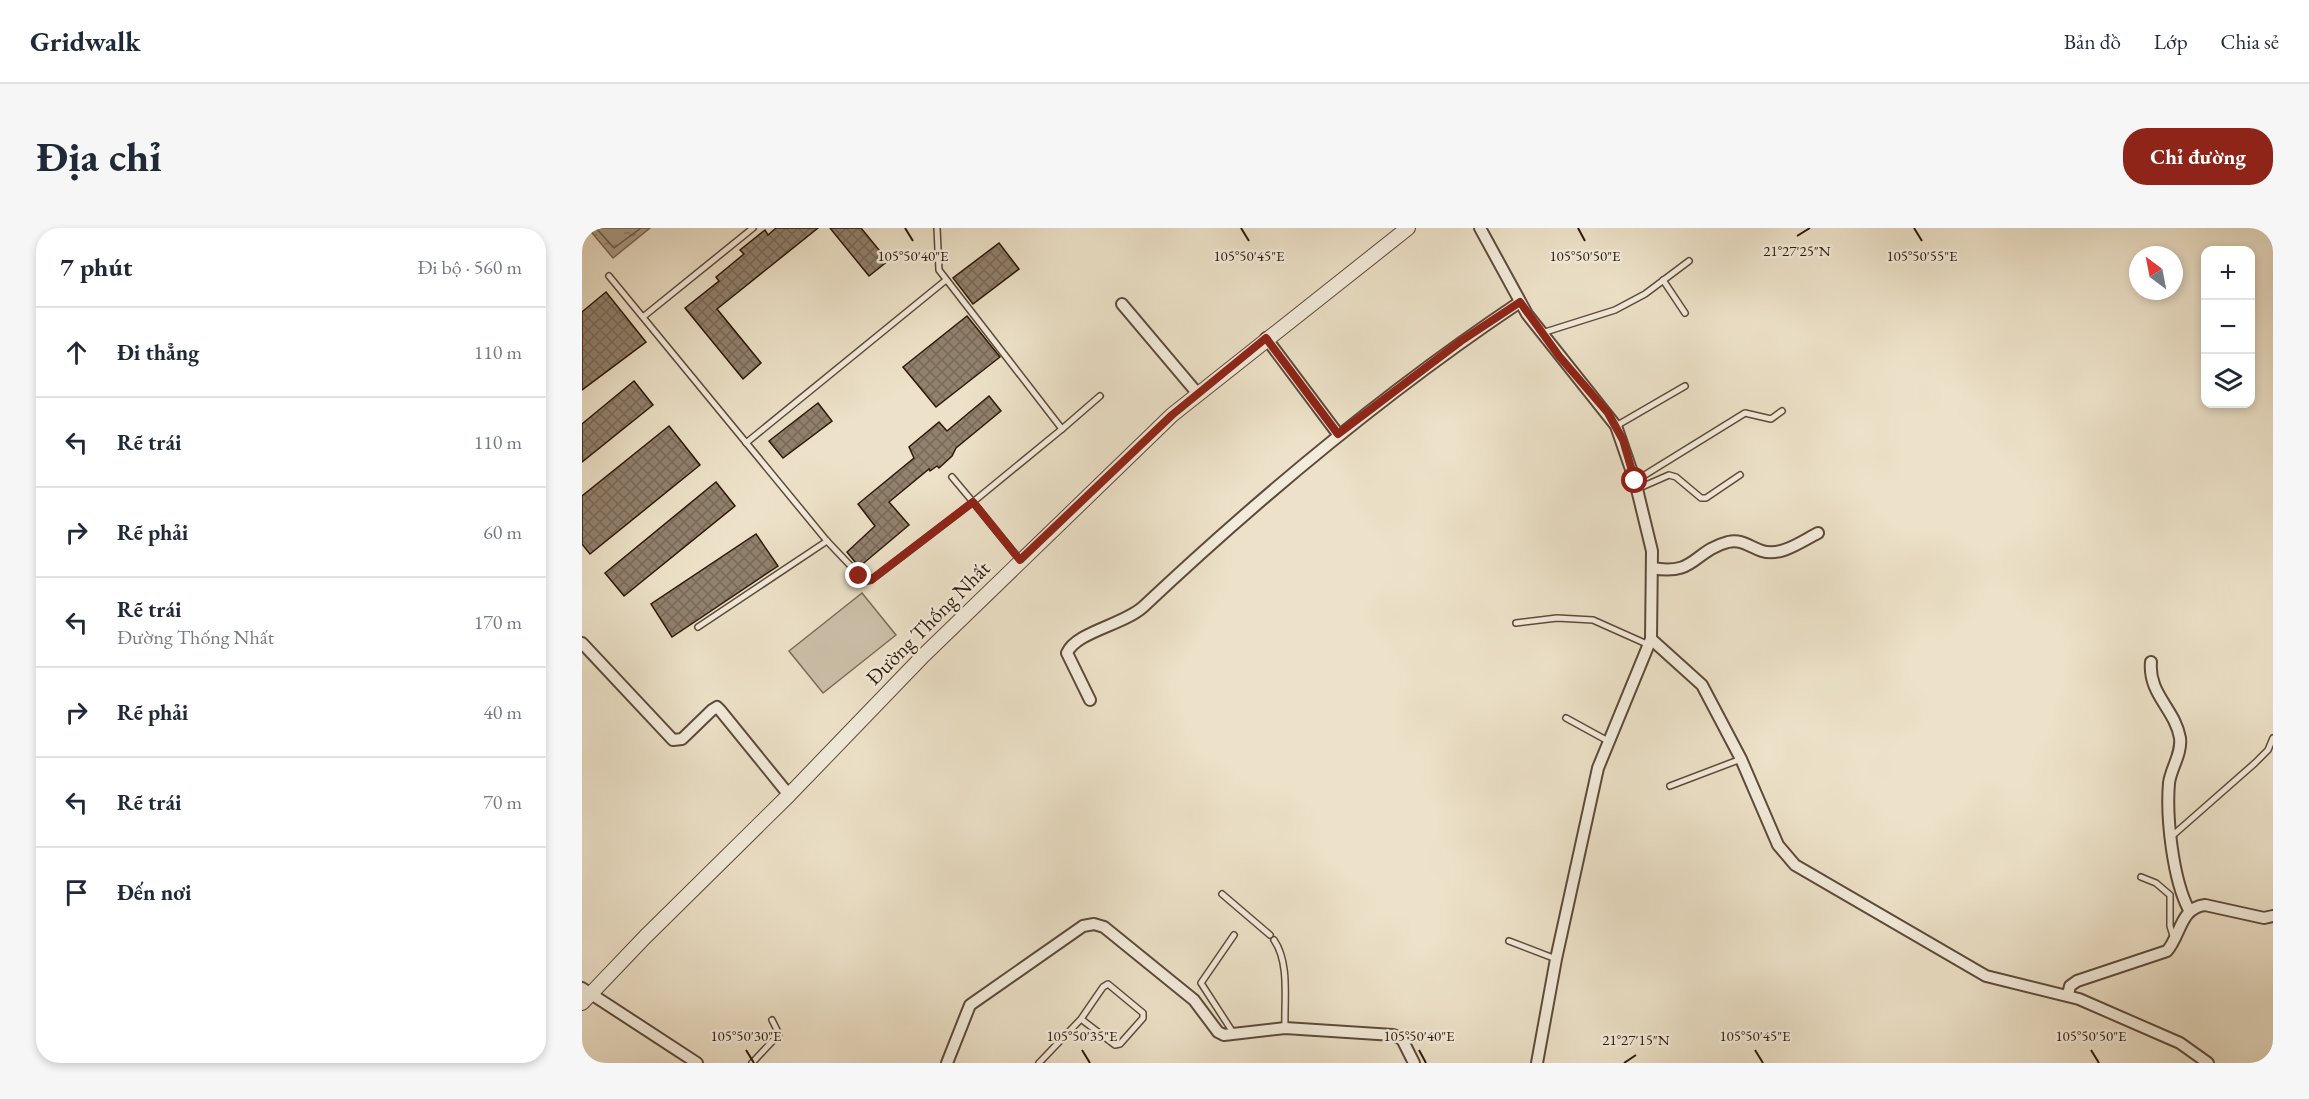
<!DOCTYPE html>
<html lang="vi">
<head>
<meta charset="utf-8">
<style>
  :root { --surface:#fff; --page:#f6f6f7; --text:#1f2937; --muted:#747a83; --line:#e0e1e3; --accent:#8f2418 }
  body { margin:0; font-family:"EB Garamond",serif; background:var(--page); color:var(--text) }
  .controls { position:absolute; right:18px; top:18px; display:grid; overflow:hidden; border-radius:12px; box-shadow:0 3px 9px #0003 }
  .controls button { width:54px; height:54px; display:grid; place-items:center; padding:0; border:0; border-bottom:2px solid var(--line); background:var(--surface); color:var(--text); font:30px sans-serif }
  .compass { position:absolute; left:1547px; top:18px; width:54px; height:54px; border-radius:50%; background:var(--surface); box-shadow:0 3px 9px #0003; rotate:328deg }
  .stop { position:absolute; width:18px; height:18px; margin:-14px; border:4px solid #8f2418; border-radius:50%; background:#fff }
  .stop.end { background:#8f2418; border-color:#fff; box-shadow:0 2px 6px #0008 }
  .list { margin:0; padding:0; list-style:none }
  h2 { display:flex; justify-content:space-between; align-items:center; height:78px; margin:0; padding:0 24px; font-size:26px }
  h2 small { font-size:20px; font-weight:400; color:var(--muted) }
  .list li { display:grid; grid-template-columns:39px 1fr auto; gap:18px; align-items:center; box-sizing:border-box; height:90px; padding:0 24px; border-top:2px solid var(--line) }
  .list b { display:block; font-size:22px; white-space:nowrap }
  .list p { margin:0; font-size:20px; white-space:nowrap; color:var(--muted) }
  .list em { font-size:20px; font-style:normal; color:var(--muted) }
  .icon { flex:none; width:33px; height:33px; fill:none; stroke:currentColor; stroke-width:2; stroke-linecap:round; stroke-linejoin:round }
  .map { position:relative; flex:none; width:1691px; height:835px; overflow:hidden; border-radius:24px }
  header { display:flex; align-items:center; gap:36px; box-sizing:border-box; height:84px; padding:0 30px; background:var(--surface); border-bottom:2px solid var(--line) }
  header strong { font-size:28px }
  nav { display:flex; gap:33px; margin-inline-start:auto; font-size:21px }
  .intro { display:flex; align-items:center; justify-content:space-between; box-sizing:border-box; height:144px; padding:0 36px }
  h1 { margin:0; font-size:42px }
  .button { padding:15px 27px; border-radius:24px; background:var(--accent); color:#fff; font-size:21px; font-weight:700 }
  main { display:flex; gap:36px; padding:0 36px }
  aside { flex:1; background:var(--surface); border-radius:24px; box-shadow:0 3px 9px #0003 }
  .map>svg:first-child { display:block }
  .garden { fill:#ccc0a9; stroke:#7c6c5a; stroke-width:1.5 }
  .water { fill:url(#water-ripples); stroke:#796856; stroke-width:1.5 }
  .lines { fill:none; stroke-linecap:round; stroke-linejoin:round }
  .shore { stroke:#6c5a49; stroke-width:1.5 }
  .building { fill:url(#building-cross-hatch); stroke:#2d180a; stroke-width:1.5 }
  .service-casing { stroke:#5d4a3a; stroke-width:8 }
  .minor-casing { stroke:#5d4a3a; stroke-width:14 }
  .tertiary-casing { stroke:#5d4a3a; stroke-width:16 }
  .service { stroke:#f3ecdc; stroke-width:5 }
  .minor { stroke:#f3ecdc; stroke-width:10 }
  .tertiary { stroke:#f3ecdc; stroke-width:14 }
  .route { stroke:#8f2418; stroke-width:8 }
  .ticks { fill:none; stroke:#2d180a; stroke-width:2 }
  .labels { text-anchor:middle; stroke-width:5; stroke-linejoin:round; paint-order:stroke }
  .street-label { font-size:21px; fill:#2d180a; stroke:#f3ecdc }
  .ticks-label { font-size:15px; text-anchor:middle; fill:#2d180a; stroke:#f3ecdc; stroke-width:5; stroke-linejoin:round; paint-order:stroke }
</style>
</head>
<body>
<header>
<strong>Gridwalk</strong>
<nav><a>Bản đồ</a><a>Lớp</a><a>Chia sẻ</a></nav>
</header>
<div class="intro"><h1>Địa chỉ</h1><a class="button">Chỉ đường</a></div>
<main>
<aside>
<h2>7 phút<small>Đi bộ · 560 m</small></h2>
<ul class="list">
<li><svg class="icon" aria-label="ahead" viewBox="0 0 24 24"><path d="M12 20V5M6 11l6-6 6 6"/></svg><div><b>Đi thẳng</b></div><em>110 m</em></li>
<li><svg class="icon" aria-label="left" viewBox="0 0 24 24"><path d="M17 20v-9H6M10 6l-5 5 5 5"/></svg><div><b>Rẽ trái</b></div><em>110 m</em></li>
<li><svg class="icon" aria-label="right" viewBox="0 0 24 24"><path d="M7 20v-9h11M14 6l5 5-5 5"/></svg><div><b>Rẽ phải</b></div><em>60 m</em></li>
<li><svg class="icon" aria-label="left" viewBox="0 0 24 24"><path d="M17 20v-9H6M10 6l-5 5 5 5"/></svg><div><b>Rẽ trái</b><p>Đường Thống Nhất</p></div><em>170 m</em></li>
<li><svg class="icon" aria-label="right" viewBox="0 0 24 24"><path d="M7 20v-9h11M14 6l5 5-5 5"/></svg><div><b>Rẽ phải</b></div><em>40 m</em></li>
<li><svg class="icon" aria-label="left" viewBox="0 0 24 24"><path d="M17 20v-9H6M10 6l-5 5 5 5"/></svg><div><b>Rẽ trái</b></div><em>70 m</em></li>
<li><svg class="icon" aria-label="arrive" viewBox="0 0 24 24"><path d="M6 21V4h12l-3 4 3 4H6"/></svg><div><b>Đến nơi</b></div></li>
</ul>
</aside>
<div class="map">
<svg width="1691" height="835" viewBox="0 0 1691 835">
  <defs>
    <pattern id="water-ripples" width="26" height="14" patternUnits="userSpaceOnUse" patternTransform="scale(1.5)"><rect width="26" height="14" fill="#ac9d88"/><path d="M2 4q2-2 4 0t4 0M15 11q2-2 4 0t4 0" fill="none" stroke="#8c7f6d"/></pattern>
    <pattern id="building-cross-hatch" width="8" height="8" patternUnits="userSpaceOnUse" patternTransform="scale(1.5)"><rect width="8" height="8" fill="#91816d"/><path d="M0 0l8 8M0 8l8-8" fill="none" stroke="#776958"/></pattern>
  </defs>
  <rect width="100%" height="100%" fill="#ede2c9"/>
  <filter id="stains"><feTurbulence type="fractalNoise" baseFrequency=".00333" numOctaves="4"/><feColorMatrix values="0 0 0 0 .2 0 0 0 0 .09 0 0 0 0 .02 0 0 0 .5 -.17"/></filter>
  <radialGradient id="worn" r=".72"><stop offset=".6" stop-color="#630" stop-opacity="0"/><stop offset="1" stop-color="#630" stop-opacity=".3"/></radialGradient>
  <path class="garden" d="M280 365 314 407 241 465 207 423Z"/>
  <path class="water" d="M6 0H68L31 30Z"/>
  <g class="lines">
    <path class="shore" d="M14 0 32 20 59 0"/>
  </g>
  <g class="building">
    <path d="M194 0H236L135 81 179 135 161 151 103 80 137 53 134 49 162 26 158 22 183 2 186 7Z"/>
    <path d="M248 0H279L306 33 287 48Z"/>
    <path d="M417 15 437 41 391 76 371 50Z"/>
    <path d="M24 64 64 114 0 162V84Z"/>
    <path d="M385 88 418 129 354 179 321 139Z"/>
    <path d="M52 153 71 177 0 234V196Z"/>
    <path d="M407 168 419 183 374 220 370 228 357 240 355 238 348 243 347 241 307 274 327 297 277 339 265 324 293 298 276 276 332 230 327 219 357 194 365 203Z"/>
    <path d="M236 175 250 193 201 230 187 213Z"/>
    <path d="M87 198 118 237 8 326 0 316V268Z"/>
    <path d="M134 254 153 278 42 368 23 345Z"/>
    <path d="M174 306 196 338 90 409 69 376Z"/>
  </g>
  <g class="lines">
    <g class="service-casing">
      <g id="service">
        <path d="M355 0 357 42 480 201 391 274 370 249"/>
        <path d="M27 48 245 313 283 353 289 352 391 274 438 332"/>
        <path d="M1081 52 1103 85"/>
        <path d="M61 89 171 0"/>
        <path d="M960 105 1033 82 1063 66 1107 33"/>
        <path d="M1034 198 1103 158"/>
        <path d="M480 201 518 168"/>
        <path d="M164 215 364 52"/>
        <path d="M1053 253 1163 185 1189 191 1200 183"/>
        <path d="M1055 261 1087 247 1094 249 1119 270H1124L1158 247"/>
        <path d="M934 395 975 390 1011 392 1067 417"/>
        <path d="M116 399 245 313"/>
        <path d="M984 490 1026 513"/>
        <path d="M1088 558 1159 531"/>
        <path d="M1590 608 1673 535 1686 522 1691 510"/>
        <path d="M1559 649 1574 655 1588 667V698L1592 711"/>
        <path d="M640 666 688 707"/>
        <path d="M652 707 619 755 652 806"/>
        <path d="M692 712C708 735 702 773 703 800"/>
        <path d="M927 713 974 731"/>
        <path d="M170 835 197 806 190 792"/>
        <path d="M457 835 499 791 521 759 526 756 561 785V790L538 816 533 817 499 791"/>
      </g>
    </g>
    <g class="minor-casing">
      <g id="minor">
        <path d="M898 0 945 86 1034 198 1053 253 1070 323 1069 411 1016 540 974 731 955 835"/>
        <path d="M540 76 616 166"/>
        <path d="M684 110 756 206"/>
        <path d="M1070 340C1114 348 1111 323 1146 314 1161 311 1167 319 1180 323 1199 329 1220 313 1236 305"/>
        <path d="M1069 411 1120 457 1159 531 1196 617 1213 637 1404 748 1497 771 1598 815 1626 835"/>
        <path d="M0 415 91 512 100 511 130 482 135 479 138 482 207 567"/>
        <path d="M1569 434C1566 466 1593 481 1598 510 1600 526 1589 540 1587 555 1584 590 1591 652 1607 682"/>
        <path d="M508 472 485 425C494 404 541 397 561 379 679 268 802 165 938 74"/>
        <path d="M0 760 115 835"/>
        <path d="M1486 767 1488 758 1495 753 1585 723C1599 707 1598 680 1623 677L1682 690 1691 688"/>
        <path d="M365 835 388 777 501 698 512 696 522 699 612 772 636 804 642 807 703 800 811 807 820 811 832 835"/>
      </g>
    </g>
    <g class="tertiary-casing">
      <path id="tertiary" d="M0 775 63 709 207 567 342 427 590 187 826 0"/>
    </g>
    <use href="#service" class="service"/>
    <use href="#minor" class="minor"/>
    <use href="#tertiary" class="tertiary"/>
  </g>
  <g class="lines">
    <path class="route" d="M277 348 283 353 289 352 391 274 438 332 590 187 684 110 756 206 879 113 938 74 977 128 1026 185 1041 212 1053 253"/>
  </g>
  <path class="ticks" d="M323 0 331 13M659 0 667 13M996 0 1003 13M1332 0 1340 13M1215 8 1228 0M164 822 172 835M500 822 508 835M837 822 844 835M1173 822 1181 835M1509 822 1517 835M1042 835 1054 827"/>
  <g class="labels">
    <g class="street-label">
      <text transform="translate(346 395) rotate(-45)" y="7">Đường Thống Nhất</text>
    </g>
  </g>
  <g class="ticks-label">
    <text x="1215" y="28">21°27'25"N</text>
    <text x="331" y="33">105°50'40"E</text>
    <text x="667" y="33">105°50'45"E</text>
    <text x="1003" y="33">105°50'50"E</text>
    <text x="1340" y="33">105°50'55"E</text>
    <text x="164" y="813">105°50'30"E</text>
    <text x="500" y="813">105°50'35"E</text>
    <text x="837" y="813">105°50'40"E</text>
    <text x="1173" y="813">105°50'45"E</text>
    <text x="1509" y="813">105°50'50"E</text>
    <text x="1054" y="817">21°27'15"N</text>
  </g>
  <rect width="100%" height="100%" filter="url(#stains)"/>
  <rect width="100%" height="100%" fill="url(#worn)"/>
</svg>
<div class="controls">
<button>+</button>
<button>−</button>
<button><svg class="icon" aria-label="layers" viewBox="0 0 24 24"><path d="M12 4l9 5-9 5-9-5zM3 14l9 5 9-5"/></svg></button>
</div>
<svg class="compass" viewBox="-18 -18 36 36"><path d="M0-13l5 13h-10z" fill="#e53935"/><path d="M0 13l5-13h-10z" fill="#747a83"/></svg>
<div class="stop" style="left:1053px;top:253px"></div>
<div class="stop end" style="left:277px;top:348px"></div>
</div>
</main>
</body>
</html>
